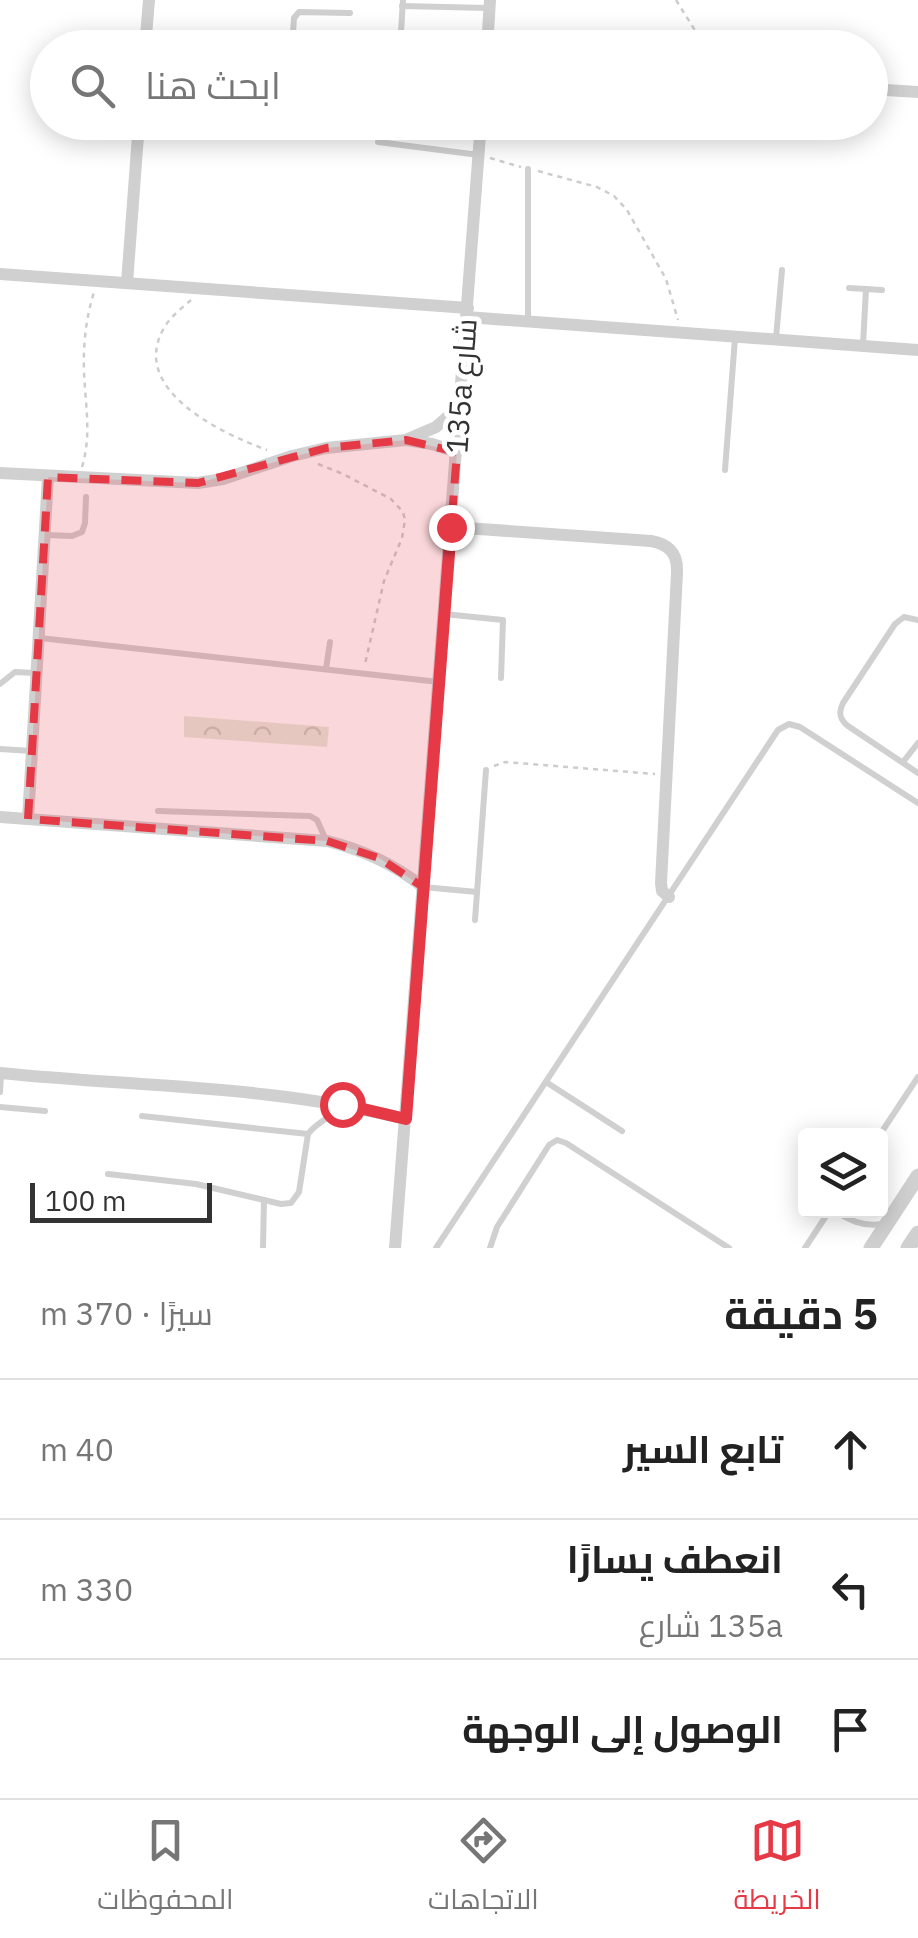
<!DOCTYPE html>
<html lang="ar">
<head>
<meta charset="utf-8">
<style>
  :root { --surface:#fff; --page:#f2f2f2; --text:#222; --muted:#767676; --line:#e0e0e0; --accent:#e63946 }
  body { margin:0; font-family:"IBM Plex Sans",Cairo,sans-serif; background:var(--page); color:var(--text); direction:rtl }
  .controls { position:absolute; right:30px; bottom:30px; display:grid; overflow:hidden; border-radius:10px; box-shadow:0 5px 25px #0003 }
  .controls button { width:90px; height:90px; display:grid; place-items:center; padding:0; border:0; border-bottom:2px solid var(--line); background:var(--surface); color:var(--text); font:50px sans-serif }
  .scale { position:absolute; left:30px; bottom:25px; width:182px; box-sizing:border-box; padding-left:10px; border:5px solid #333; border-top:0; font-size:28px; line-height:35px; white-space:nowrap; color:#333; -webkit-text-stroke:8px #fff; paint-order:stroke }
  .stop { position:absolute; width:30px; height:30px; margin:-22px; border:8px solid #e63946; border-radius:50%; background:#fff }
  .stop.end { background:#e63946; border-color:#fff; box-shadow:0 2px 10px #0008 }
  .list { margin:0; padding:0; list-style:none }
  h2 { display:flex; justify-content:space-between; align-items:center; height:130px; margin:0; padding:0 40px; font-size:42px }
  h2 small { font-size:32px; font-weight:400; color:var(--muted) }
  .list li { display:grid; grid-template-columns:65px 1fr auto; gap:30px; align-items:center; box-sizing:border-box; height:140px; padding:0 40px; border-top:2px solid var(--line) }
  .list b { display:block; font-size:38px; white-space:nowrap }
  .list p { margin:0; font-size:32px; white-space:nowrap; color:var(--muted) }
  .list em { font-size:32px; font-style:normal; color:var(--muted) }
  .icon { flex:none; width:55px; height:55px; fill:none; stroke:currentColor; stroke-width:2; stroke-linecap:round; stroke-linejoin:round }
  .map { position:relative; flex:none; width:918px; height:1248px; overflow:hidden; direction:ltr }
  .search { position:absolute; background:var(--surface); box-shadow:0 5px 25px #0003; left:30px; right:30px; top:30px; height:110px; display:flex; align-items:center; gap:25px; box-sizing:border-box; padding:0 35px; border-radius:55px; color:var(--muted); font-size:38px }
  .sheet { height:550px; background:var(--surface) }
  nav { display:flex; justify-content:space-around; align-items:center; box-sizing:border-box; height:140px; border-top:2px solid var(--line); background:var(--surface); font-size:28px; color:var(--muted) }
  nav a { display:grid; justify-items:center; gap:5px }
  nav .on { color:var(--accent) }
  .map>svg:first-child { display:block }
  .forest { fill:url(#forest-crowns) }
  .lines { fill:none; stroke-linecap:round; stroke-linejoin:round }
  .path { stroke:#cdcdcd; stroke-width:2.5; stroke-dasharray:5 5; stroke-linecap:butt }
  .service { stroke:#d0d0d0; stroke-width:6 }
  .minor { stroke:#d0d0d0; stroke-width:12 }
  .tertiary { stroke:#d0d0d0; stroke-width:15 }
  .route { stroke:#e63946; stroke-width:12 }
  .marked { fill:#e63946; fill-opacity:0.2; stroke:#e63946; stroke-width:8; stroke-dasharray:20 12; stroke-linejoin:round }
  .labels { text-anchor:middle; stroke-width:10; stroke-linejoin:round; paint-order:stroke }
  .street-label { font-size:30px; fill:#333; stroke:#fff }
</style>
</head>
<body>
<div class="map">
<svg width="918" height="1248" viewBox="0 0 918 1248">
  <defs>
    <pattern id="forest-crowns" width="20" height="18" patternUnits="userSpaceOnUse" patternTransform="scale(2.5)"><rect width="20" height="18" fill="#e6ecdf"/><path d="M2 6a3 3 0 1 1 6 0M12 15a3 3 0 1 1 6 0" fill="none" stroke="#c6cbc0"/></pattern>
  </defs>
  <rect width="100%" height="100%" fill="#fff"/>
  <path class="forest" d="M184 716 329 727 327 747 184 737Z"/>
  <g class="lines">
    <g class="path">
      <path d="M676 0 706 48"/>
      <path d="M490 158 521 167"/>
      <path d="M538 171 597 187 614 196 627 210 666 279 678 320"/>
      <path d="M191 300C182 308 170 317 164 328 128 390 223 434 267 450"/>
      <path d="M318 464 343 474 391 499 403 512 405 520 402 538 384 581 365 664"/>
      <path d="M82 467C92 434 85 404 84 371 83 344 86 318 94 292"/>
      <path d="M494 766 505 762 655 774"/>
    </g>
    <g class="service">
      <path d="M402 6 488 8"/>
      <path d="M292 48 294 18 299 12 350 13"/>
      <path d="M400 48 403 0"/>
      <path d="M378 142 479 155"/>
      <path d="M849 288 882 290"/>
      <path d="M528 321V169"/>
      <path d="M776 338 782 270"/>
      <path d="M863 345 866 289"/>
      <path d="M725 470 735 338"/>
      <path d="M46 535 72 536 82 532 85 523 86 497"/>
      <path d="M444 614 503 620 501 678"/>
      <path d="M918 620 904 617 895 624 843 703C838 713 840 720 848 726L918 773"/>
      <path d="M40 638 439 682"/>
      <path d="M326 669 330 642"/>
      <path d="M0 684 15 672 35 673"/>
      <path d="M0 749 32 751"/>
      <path d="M903 762 918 743"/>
      <path d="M158 811 310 816 317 820 326 840"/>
      <path d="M423 887 477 892"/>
      <path d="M475 920 486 770"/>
      <path d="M546 1082 622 1131"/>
      <path d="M0 1092 1 1075"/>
      <path d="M0 1107 45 1111"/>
      <path d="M142 1116 308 1134"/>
      <path d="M879 1136 918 1077"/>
      <path d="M108 1174 196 1184 281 1204 291 1203 299 1192 308 1134C317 1122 332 1117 342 1106"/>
      <path d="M833 1210C849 1220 862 1227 882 1224"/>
      <path d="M263 1248 264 1200"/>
      <path d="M436 1248 778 730 789 724 800 727 918 803"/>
      <path d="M490 1248 497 1227 549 1145 557 1140 566 1143 729 1248"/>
      <path d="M805 1248 830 1210"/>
    </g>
    <g class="minor">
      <path d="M145 48 149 0"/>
      <path d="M487 48 490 0"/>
      <path d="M870 89 918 92"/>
      <path d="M0 274 468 308"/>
      <path d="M127 283 139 122"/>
      <path d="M467 317 918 350"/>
      <path d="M408 439 436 427 460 406"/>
      <path d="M0 473 198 483 223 479 292 456 326 448 406 440 432 444 457 452"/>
      <path d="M451 527 651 541C669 544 678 554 677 573L661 883 662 891 669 897"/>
      <path d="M0 817 327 841C364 850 394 864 423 887"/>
      <path d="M28 819 48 477"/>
      <path d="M0 1073C136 1087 272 1085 405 1119"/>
      <path d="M395 1248 481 122"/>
    </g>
    <g class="tertiary">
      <path d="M871 1248 918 1176"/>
      <path d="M908 1248 918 1233"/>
    </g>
  </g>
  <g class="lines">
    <path class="route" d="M342 1104 406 1119 451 527"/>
  </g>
  <path class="marked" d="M406 440 457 452 423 887 379 858 327 841 28 819 48 477 198 483 326 448Z"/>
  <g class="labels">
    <g class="street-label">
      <text transform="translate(462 386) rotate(-86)" y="10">135a شارع</text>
    </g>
  </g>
</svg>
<div class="controls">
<button><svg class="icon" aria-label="layers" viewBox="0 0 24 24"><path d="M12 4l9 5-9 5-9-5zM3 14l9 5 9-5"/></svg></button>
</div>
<div class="scale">100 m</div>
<div class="stop" style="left:342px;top:1104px"></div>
<div class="stop end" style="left:451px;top:527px"></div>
<div class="search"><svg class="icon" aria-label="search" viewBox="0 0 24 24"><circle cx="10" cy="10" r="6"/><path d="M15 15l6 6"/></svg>ابحث هنا</div>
</div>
<section class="sheet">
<h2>5 دقيقة<small>سيرًا · 370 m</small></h2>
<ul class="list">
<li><svg class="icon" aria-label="ahead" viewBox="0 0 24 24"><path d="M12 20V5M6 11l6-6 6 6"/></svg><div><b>تابع السير</b></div><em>40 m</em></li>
<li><svg class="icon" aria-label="left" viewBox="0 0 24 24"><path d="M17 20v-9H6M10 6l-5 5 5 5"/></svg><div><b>انعطف يسارًا</b><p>135a شارع</p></div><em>330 m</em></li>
<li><svg class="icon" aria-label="arrive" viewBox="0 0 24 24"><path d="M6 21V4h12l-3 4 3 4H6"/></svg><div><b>الوصول إلى الوجهة</b></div></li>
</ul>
</section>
<nav>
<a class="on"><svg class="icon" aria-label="map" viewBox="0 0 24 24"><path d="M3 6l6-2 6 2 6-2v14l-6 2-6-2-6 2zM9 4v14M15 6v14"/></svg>الخريطة</a>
<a><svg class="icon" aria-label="directions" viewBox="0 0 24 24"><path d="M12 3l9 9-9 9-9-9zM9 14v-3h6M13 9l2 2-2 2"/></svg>الاتجاهات</a>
<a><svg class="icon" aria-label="saved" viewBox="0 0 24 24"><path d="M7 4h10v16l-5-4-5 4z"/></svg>المحفوظات</a>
</nav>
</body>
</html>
